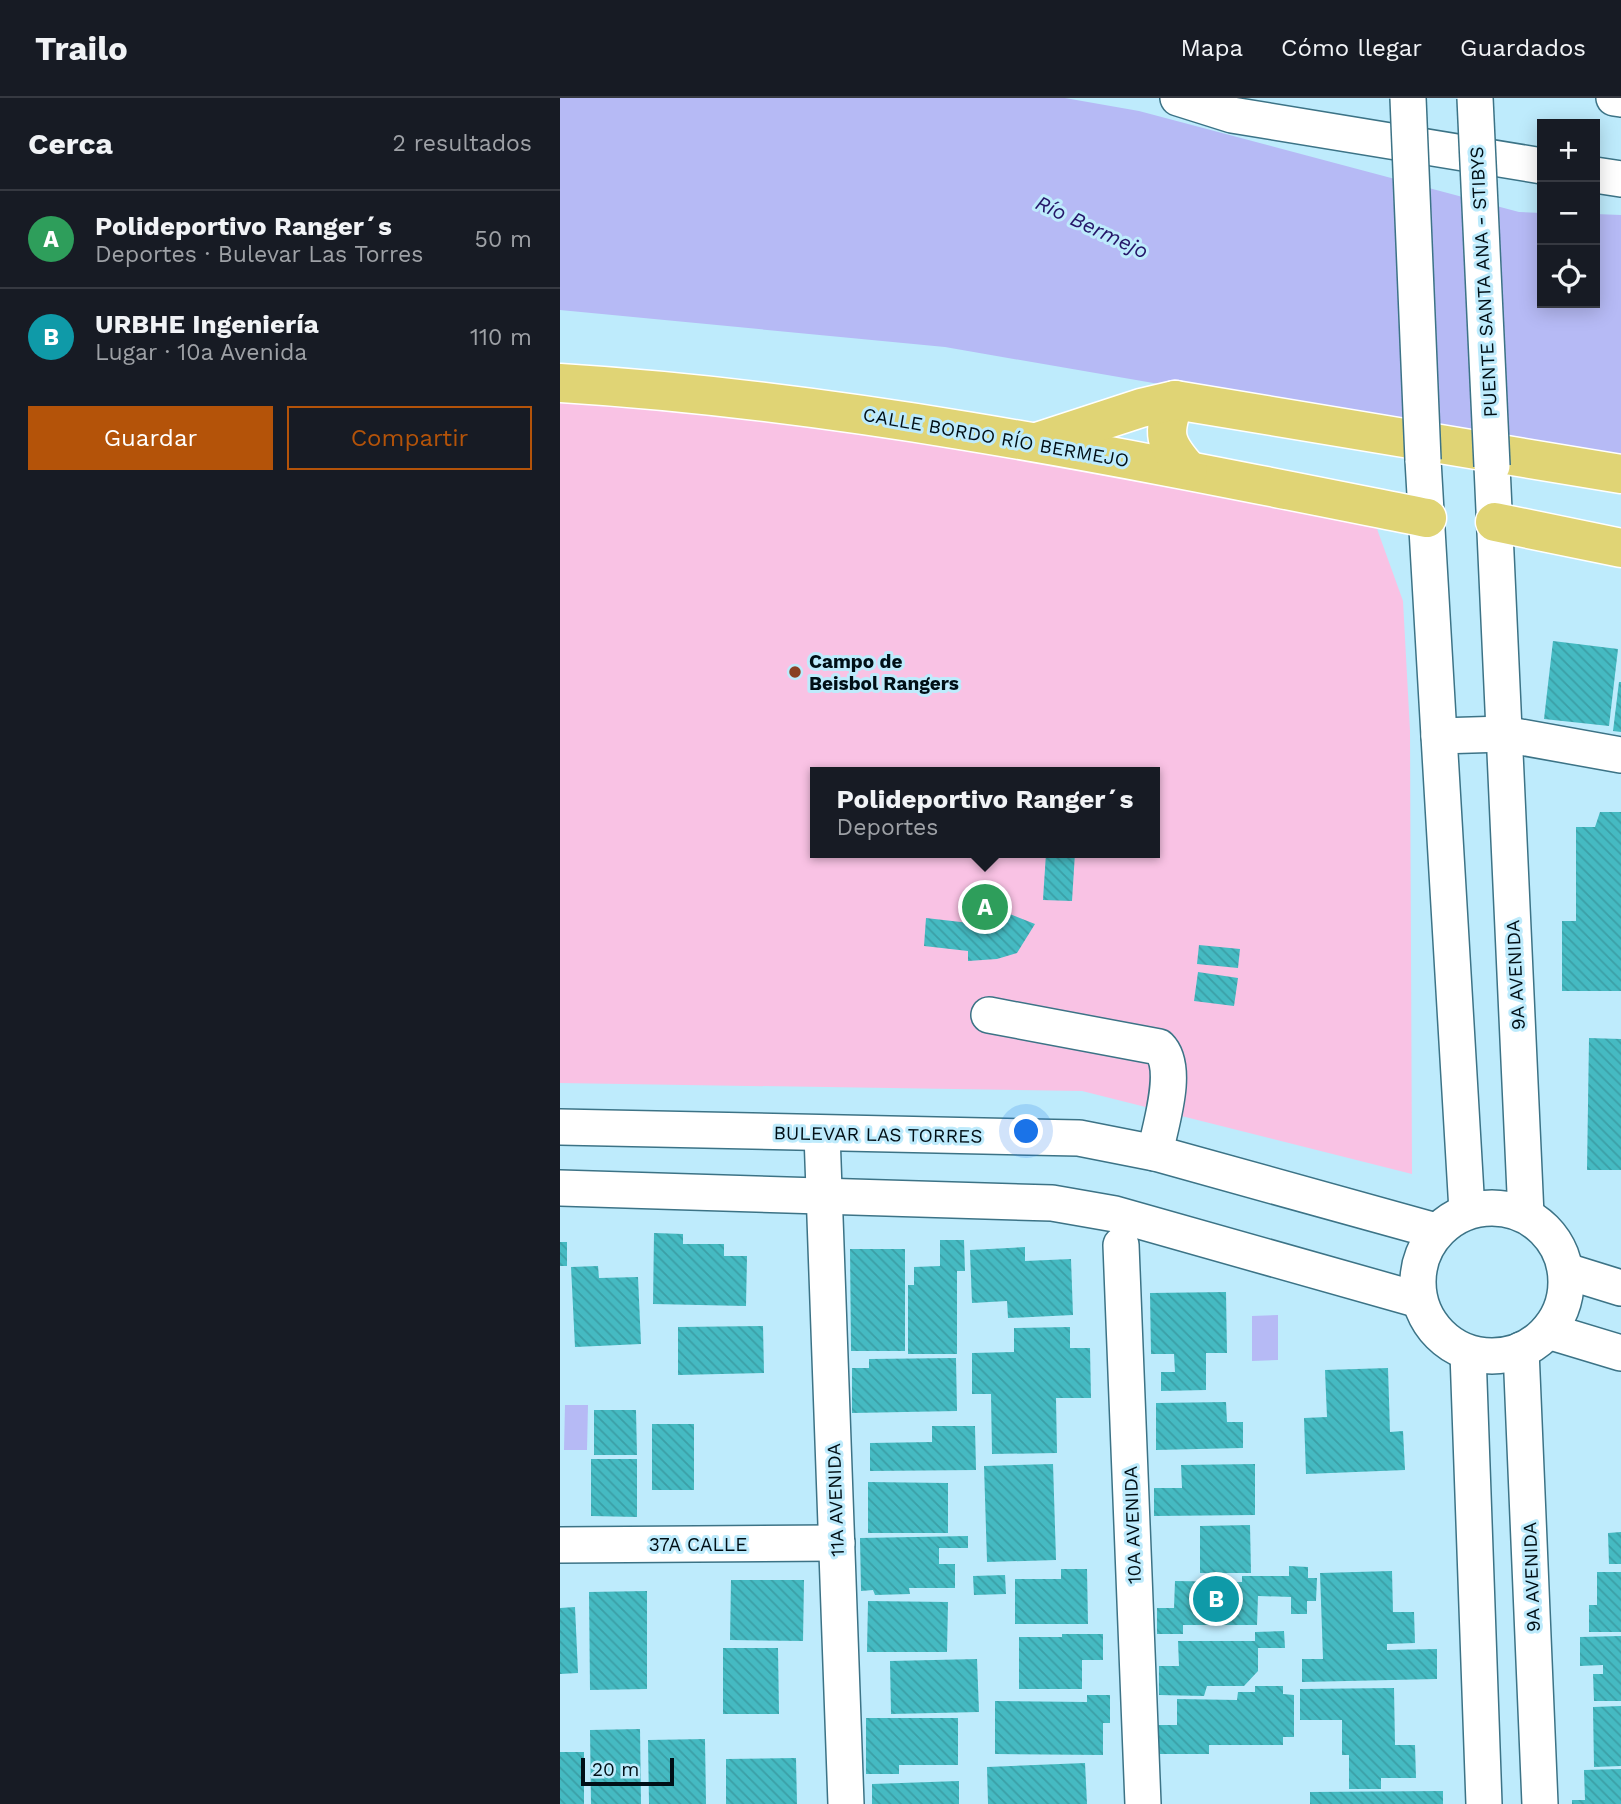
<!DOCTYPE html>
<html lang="es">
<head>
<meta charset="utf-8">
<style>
  :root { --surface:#171b24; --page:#20242c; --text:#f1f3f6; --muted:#9ea1a6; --line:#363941; --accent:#b45309 }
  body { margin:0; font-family:"Work Sans",sans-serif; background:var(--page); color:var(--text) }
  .controls { position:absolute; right:21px; top:21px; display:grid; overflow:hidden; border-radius:0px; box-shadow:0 4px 18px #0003 }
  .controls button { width:63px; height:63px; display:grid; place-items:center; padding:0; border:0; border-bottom:2px solid var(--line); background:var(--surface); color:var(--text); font:35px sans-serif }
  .scale { position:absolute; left:21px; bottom:18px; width:93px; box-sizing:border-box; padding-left:7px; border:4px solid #000f16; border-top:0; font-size:19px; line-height:24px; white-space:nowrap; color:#000f16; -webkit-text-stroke:5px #beebfc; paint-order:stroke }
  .you { position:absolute; left:467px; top:1034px; width:24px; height:24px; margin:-18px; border:5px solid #fff; border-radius:50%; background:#1a73e8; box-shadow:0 0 0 10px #1a73e833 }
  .badge { display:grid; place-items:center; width:46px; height:46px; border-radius:50%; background:var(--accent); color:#fff; font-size:23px; font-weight:700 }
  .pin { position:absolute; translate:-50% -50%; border:4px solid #fff; box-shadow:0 2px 7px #0006 }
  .popup { position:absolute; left:250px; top:669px; width:350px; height:91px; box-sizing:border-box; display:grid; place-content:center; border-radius:0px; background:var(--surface); filter:drop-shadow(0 2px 5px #0005); font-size:23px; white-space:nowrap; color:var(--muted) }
  .popup b { font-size:26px; color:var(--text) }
  .popup::after { content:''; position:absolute; left:50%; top:100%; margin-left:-14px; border:14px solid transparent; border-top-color:var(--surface) }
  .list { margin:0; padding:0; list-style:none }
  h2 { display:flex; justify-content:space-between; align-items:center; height:91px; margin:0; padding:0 28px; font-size:30px }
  h2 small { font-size:23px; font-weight:400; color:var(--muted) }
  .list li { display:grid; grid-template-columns:46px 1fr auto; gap:21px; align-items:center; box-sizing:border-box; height:98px; padding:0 28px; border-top:2px solid var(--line) }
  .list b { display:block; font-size:26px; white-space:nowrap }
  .list p { margin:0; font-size:23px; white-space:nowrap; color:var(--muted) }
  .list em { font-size:23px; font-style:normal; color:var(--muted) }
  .actions { display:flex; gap:14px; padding:21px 28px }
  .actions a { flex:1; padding:16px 0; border:2px solid var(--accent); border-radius:0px; text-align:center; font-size:24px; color:var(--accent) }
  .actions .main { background:var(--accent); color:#fff }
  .icon { flex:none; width:38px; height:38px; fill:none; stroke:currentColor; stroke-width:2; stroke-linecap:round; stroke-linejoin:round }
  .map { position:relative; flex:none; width:1061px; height:1706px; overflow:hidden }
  header { display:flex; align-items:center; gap:42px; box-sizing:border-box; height:98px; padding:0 35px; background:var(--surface); border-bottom:2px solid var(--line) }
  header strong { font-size:33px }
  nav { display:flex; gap:38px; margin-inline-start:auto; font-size:24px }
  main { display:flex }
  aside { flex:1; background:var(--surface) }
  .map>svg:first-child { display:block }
  .garden { fill:#f9c2e4; fill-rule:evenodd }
  .water { fill:#b6baf5 }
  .building { fill:url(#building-back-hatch) }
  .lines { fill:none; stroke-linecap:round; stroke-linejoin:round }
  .minor-casing { stroke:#3c7386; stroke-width:38 }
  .major-casing { stroke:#fff; stroke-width:41 }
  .minor { stroke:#fff; stroke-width:35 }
  .major { stroke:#e0d475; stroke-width:38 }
  .minor-bridge-casing { stroke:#3c7386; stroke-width:38; stroke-linecap:butt }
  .minor-bridge { stroke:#fff; stroke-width:35 }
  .poi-dot { fill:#894023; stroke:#beebfc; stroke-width:2.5 }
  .labels { text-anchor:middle; stroke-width:6; stroke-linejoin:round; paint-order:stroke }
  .street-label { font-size:19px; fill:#000f16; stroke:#beebfc }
  .poi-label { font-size:19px; font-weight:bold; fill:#000f16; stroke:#beebfc; text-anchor:start }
  .water-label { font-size:21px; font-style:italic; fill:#251668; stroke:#beebfc }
</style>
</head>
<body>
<header>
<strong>Trailo</strong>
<nav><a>Mapa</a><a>Cómo llegar</a><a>Guardados</a></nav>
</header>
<main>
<aside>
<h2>Cerca<small>2 resultados</small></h2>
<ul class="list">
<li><span class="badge" style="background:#2e9e5b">A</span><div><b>Polideportivo Ranger´s</b><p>Deportes · Bulevar Las Torres</p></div><em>50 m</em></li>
<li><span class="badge" style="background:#0f9aa8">B</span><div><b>URBHE Ingeniería</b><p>Lugar · 10a Avenida</p></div><em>110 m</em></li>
</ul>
<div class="actions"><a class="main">Guardar</a><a>Compartir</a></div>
</aside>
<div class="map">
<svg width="1061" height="1706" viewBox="0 0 1061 1706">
  <defs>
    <pattern id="building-back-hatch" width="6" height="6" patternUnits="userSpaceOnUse" patternTransform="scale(1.75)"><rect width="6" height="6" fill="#45bac2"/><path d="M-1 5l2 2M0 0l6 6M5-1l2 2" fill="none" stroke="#3b9fa6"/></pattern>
  </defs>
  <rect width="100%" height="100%" fill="#beebfc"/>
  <path class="garden" d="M0 292 280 320 812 417 843 503 850 633 852 1076 522 993 0 985ZM255 674H595V755H255Z"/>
  <g class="water">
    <path d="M0 0H505L579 13 959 114 982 115V205H1035V116L1061 117V366L385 249 0 212Z"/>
    <path d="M718 1217V1262L692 1263V1218Z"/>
    <path d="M5 1307H28L27 1352H4Z"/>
  </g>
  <g class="building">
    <path d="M993 543 1058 551 1049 628 984 621Z"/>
    <path d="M1059 584H1061V634L1053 633Z"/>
    <path d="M1040 714H1061V893H1002V823H1016V729H1035Z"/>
    <path d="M486 755H515L512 803 483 802Z"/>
    <path d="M437 811 475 826 457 855 437 861 408 863V853L364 848 366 820 427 827Z"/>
    <path d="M639 847 680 851 678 870 637 866Z"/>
    <path d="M638 874 678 880 674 908 634 903Z"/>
    <path d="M1029 940 1061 941V1072H1027Z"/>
    <path d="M94 1135 123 1136V1146H164V1158H187L186 1208 93 1206Z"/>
    <path d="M380 1142H404L405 1173H397V1256H348V1187H354V1169L380 1168Z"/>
    <rect x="0" y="1144" width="7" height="24"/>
    <path d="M465 1149V1163L511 1161 513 1217 448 1220 447 1203 412 1205 410 1152Z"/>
    <path d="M290 1151H345V1253H291Z"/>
    <path d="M38 1168 39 1180 78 1179 81 1246 15 1249 11 1169Z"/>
    <path d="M666 1194 667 1255H646V1292L601 1293V1274H615L614 1256H591L590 1195Z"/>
    <path d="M203 1228 204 1275 118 1277V1229Z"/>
    <path d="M510 1229V1250H530L531 1300H496L497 1355 432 1356 431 1296H412V1255L454 1254V1230Z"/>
    <path d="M396 1260 397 1313 292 1315V1270H309V1261Z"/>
    <path d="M828 1270 830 1334 843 1333 845 1372 746 1376 744 1320 767 1319 765 1272Z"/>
    <path d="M666 1304 667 1324H683V1350L596 1352V1305Z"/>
    <path d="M34 1312H76L77 1357H34Z"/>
    <rect x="92" y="1326" width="42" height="66"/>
    <path d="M372 1328H415L416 1372 310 1373V1345L372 1344Z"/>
    <path d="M31 1361H77V1419L31 1418Z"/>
    <path d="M493 1366 496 1462 427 1464 424 1368Z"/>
    <path d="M695 1366V1417L594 1418V1390H622L621 1367Z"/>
    <path d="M308 1384 388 1385V1435H308Z"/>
    <path d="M690 1427 691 1475H640V1428Z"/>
    <path d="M1061 1434V1466H1049L1048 1435Z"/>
    <path d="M408 1438V1450H379V1466H395V1490H349L350 1496 315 1497 313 1492 301 1493 300 1440Z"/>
    <path d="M729 1468 748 1469V1480H757L756 1503H747V1516H731V1499L698 1498 697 1527H623V1536H597V1510H614L615 1483 682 1484V1478H729Z"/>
    <path d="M501 1471H527L528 1526H455V1481H501Z"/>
    <path d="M832 1473 833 1514H854L855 1545 827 1546V1552L877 1551V1581L742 1584V1561H763L760 1475Z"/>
    <path d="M1037 1474H1061V1534H1029V1507H1037Z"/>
    <path d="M445 1477 446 1496 414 1497 413 1478Z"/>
    <path d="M171 1482H244L243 1543 170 1542Z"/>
    <path d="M87 1493V1591L30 1592 29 1494Z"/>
    <path d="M308 1503 388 1504 387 1554H307Z"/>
    <path d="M15 1509 18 1575 0 1576V1510Z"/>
    <path d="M724 1533 725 1550H698V1573L684 1588H647L644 1598 599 1597V1568H619L618 1543H695V1534Z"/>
    <path d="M502 1536H543V1562H522V1591H459V1539H502Z"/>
    <path d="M1061 1538V1603H1034L1033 1576H1043V1567L1020 1568V1539Z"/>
    <path d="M163 1550H218L219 1616H163Z"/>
    <path d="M417 1561 419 1614 331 1616 330 1563Z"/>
    <path d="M695 1588H723V1596L734 1597V1639H723V1647H649V1656H596V1627H617V1601L677 1602 678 1594H695Z"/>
    <path d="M834 1590 835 1647H855L856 1680H821V1691H789V1657H782V1622H740V1591Z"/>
    <path d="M527 1597H550V1625H543V1657L435 1656V1603L527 1604Z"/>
    <path d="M1061 1608V1668L1034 1669 1033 1609Z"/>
    <path d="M306 1620H398V1667H339V1676H306Z"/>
    <path d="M80 1631 81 1706H31L30 1632Z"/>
    <path d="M145 1641 146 1706H89L88 1642Z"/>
    <rect x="0" y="1654" width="24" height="52"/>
    <path d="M236 1660 237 1706H166V1661Z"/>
    <path d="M525 1665 527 1706H428L427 1669Z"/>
    <path d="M1061 1671V1706H1012V1702H1025L1024 1672Z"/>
    <path d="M399 1683V1706H312V1686Z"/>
    <path d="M883 1693V1706H750V1694Z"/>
  </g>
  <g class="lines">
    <g class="minor-casing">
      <g id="minor">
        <path d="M618 0 672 17 982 68"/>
        <path d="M1054 0 1061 1"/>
        <path d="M1035 77 1061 81"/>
        <path d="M863 362 879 638"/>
        <path d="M932 368 966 1117"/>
        <path d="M429 917 599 949C620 970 600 1028 595 1055"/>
        <path d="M0 1029 519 1040 595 1055 876 1133"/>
        <path d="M262 1036 286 1706"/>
        <path d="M0 1090 492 1105 555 1116 859 1202"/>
        <circle cx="932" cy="1184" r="74"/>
        <path d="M907 1113 879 638 944 636 1061 657"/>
        <path d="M561 1147 583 1706"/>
        <path d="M1006 1173 1061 1190"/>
        <path d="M988 1233 1061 1255"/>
        <path d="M961 1252 980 1706"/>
        <path d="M908 1255 924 1706"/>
        <path d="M0 1447 277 1445"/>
      </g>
    </g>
    <g class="major-casing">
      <g id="major">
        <path d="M0 285C293 303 580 363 867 420"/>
        <path d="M615 302C602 336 604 345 628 372"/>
        <path d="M480 343 581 310 615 302 1061 376"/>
        <path d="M935 424 1061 450"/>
      </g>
    </g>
    <use href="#minor" class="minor"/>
    <use href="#major" class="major"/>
    <g class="minor-bridge-casing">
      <g id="minor-bridge">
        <path d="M848 0 863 362"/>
        <path d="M915 0 932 368"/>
      </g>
    </g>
    <use href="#minor-bridge" class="minor-bridge"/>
  </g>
  <circle class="poi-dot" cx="235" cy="574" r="7"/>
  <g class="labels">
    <g class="street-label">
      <text transform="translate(923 184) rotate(-93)" y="7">PUENTE SANTA ANA - STIBYS</text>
      <text transform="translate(436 339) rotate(10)" y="7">CALLE BORDO RÍO BERMEJO</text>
      <text transform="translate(955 877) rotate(-93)" y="7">9A AVENIDA</text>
      <text transform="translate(318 1036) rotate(1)" y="7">BULEVAR LAS TORRES</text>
      <text transform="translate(275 1402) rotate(-92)" y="7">11A AVENIDA</text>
      <text transform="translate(572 1427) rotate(-92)" y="7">10A AVENIDA</text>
      <text x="138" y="1453">37A CALLE</text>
      <text transform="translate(971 1479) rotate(-92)" y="7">9A AVENIDA</text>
    </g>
    <g class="poi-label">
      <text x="249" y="570">Campo de<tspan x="249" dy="22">Beisbol Rangers</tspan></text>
    </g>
    <g class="water-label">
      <text transform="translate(532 129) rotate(25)" y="7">Río Bermejo</text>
    </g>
  </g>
</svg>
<div class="controls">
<button>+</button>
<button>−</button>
<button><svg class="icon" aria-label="locate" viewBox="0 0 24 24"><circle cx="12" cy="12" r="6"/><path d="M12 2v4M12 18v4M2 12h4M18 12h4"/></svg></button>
</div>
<div class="scale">20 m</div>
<div class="you"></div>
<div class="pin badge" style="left:425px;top:809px;background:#2e9e5b">A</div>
<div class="popup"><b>Polideportivo Ranger´s</b>Deportes</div>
<div class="pin badge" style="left:656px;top:1501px;background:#0f9aa8">B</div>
</div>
</main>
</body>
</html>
